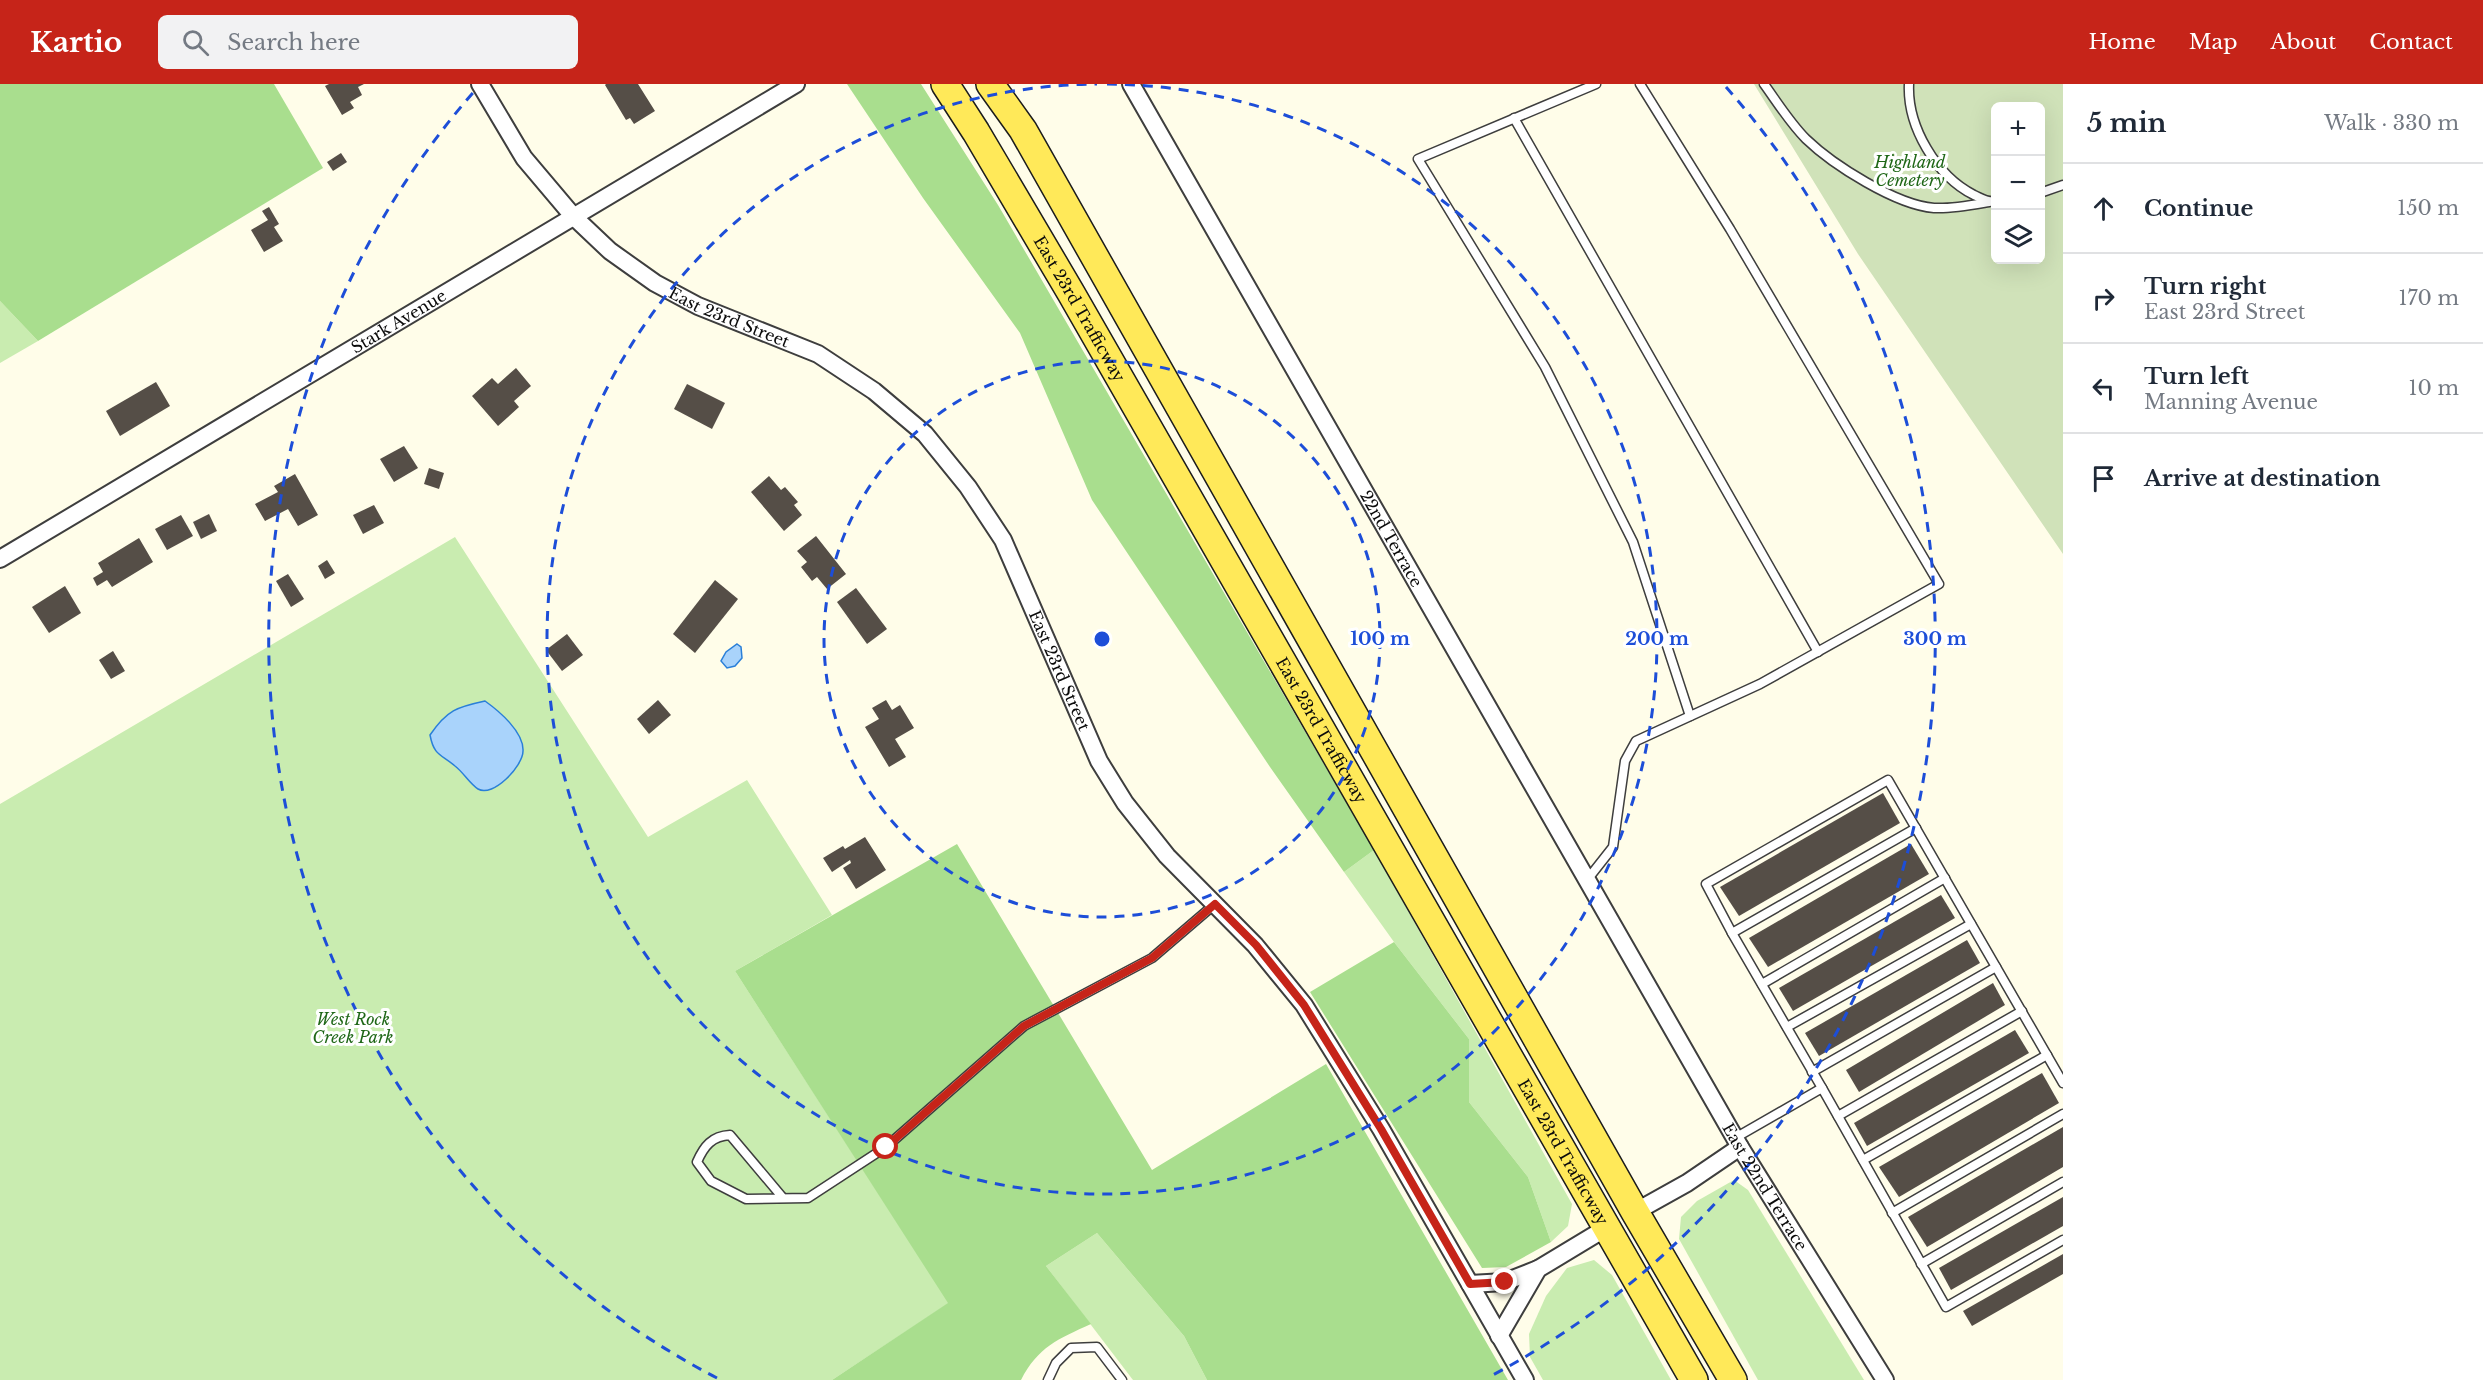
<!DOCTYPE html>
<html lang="en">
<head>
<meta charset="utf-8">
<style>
  :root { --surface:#fff; --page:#f2f2f3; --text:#1f2937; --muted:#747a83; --line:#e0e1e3; --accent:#c62419 }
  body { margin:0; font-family:"Libre Baskerville",serif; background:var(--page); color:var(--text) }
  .controls { position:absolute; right:18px; top:18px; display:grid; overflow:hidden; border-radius:9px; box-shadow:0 6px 24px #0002 }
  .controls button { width:54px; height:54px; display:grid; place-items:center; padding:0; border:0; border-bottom:2px solid var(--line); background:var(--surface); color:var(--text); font:30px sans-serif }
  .stop { position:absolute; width:18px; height:18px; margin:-14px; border:4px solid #c62419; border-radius:50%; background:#fff }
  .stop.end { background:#c62419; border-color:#fff; box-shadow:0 2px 6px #0008 }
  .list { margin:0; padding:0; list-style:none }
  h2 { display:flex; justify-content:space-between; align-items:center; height:78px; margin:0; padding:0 24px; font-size:26px }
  h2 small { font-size:20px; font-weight:400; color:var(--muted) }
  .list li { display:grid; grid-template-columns:39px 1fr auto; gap:18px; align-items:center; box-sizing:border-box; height:90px; padding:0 24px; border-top:2px solid var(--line) }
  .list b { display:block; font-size:22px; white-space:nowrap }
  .list p { margin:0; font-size:20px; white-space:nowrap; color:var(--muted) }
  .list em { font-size:20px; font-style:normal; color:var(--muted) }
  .icon { flex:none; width:33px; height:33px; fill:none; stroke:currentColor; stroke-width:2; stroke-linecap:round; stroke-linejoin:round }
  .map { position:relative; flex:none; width:2063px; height:1296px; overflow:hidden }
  header { display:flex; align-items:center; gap:36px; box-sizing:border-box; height:84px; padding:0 30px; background:var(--accent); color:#fff }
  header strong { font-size:28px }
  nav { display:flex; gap:33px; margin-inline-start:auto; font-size:21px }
  .search { width:420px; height:54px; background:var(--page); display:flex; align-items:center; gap:15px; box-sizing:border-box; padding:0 21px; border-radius:9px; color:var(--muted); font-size:22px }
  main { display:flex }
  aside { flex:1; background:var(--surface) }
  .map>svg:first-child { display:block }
  .green { fill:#c9ecb0 }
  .forest { fill:#a9de8e }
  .cemetery { fill:#d0e2b9; fill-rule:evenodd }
  .water { fill:#a9d3fb; stroke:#2a7fd8; stroke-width:1.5 }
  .building { fill:#554e47 }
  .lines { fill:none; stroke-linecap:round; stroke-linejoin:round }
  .lane-casing { stroke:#3e3e3e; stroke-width:11 }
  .street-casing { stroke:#3e3e3e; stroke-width:20 }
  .primary-casing { stroke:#1c1c1c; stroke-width:30 }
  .lane { stroke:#fff; stroke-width:8 }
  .street { stroke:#fff; stroke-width:16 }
  .primary { stroke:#ffe959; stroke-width:27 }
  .route { stroke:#c62419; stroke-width:8 }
  .ring { fill:none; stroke:#1d4ed8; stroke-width:3; stroke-dasharray:10 8 }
  .labels { text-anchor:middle; stroke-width:6; stroke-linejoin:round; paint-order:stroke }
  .park-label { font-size:16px; font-style:italic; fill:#1f6717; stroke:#fff }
  .street-label { font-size:16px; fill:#0b0b0b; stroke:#fff }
  .centre { fill:#1d4ed8; stroke:#fff; stroke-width:3 }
  .ring-label { font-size:18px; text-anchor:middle; font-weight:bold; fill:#1d4ed8; stroke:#fff; stroke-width:6; stroke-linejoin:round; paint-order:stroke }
</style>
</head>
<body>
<header>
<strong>Kartio</strong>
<div class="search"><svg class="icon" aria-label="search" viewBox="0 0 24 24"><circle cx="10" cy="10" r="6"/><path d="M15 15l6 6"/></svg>Search here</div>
<nav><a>Home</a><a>Map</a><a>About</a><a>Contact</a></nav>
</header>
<main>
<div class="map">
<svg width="2063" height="1296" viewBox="0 0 2063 1296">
  <rect width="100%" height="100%" fill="#fffde9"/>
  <g class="green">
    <path d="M0 217 38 257 0 279Z"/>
    <path d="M455 453 648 753 747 696 832 831 735 887 949 1219 832 1296H0V720Z"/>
    <path d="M1374 766 1572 1120 1568 1142 1551 1158 1528 1093 1469 1018V955L1394 858 1344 788Z"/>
    <path d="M1734 1096 1748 1106 1864 1296H1758L1679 1155 1681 1133 1697 1117Z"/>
    <path d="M1097 1149 1184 1252 1207 1296H1133L1046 1182Z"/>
    <path d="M1594 1176 1612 1191 1671 1296H1543L1530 1273 1529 1250 1546 1212 1567 1184Z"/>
  </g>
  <g class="forest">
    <path d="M0 0H274L323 84 38 257 0 217Z"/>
    <path d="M847 0H921L998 121 1374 766 1344 788 1270 683 1092 416 1020 249 923 114Z"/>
    <path d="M957 760 1152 1086 1326 980 1508 1296H1207L1184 1252 1097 1149 1046 1182 1091 1240C1058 1255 1038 1263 1021 1296H832L948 1219 735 887Z"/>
    <path d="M1394 858 1469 955V1018L1528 1093 1551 1158 1506 1183 1482 1184 1310 908Z"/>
  </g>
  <path class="cemetery" d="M1754 0H2063V470L1858 170ZM1996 22H2040V176H1996Z"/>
  <g class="water">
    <path d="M737 560 741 563 742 574 735 582 727 584 721 577 726 568Z"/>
    <path d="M485 617C499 627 524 648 523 667 523 682 493 714 478 705 470 700 463 688 455 682 441 670 434 672 430 651 447 626 457 623 485 617Z"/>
  </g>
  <g class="building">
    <path d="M329 0H364L358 3 362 11 350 18 354 24 342 31 325 2Z"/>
    <path d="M606 0H638L655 27 634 40 630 34 626 36 605 1Z"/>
    <path d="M341 69 347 78 333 87 327 78Z"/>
    <path d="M269 123 279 140 274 143 283 157 264 168 251 146 268 136 262 127Z"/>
    <path d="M516 284 531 302 514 317 519 323 498 342 472 312 492 294 498 300Z"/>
    <path d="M156 298 170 322 120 352 106 327Z"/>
    <path d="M687 300 725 319 712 345 674 325Z"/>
    <path d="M404 362 418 384 394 398 380 375Z"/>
    <path d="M429 384 444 389 439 405 424 400Z"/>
    <path d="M295 390 318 431 298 442 288 425 265 437 255 420 278 408 274 402Z"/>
    <path d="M769 392 781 406 785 403 798 418 794 421 802 431 784 447 751 408Z"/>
    <path d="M374 421 384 439 363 450 353 431Z"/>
    <path d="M209 430 217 447 201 455 193 438Z"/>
    <path d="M181 431 193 452 167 466 155 445Z"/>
    <path d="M816 452 846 490 827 505 817 493 812 497 801 483 807 478 797 467Z"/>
    <path d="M139 454 153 478 112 503 107 496 97 502 93 494 103 488 98 479Z"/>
    <path d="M327 476 335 489 325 495 318 482Z"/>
    <path d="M288 490 304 515 291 523 276 497Z"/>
    <path d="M715 496 738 515 695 569 673 550Z"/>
    <path d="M65 502 81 529 49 549 32 523Z"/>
    <path d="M856 504 887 545 867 560 837 518Z"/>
    <path d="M567 550 583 571 562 587 546 566Z"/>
    <path d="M113 567 125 587 111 595 99 576Z"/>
    <path d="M658 616 671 631 649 650 637 635Z"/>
    <path d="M886 616 892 626 900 621 914 644 895 655 906 673 889 683 865 643 879 635 872 624Z"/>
    <path d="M1883 709 1900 739 1739 832 1720 803Z"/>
    <path d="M865 753 886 786 856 805 843 784 851 779 850 776 832 788 823 774 843 762 845 765Z"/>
    <path d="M1911 760 1929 790 1768 883 1749 854Z"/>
    <path d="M1941 811 1955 834 1793 927 1779 904Z"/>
    <path d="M1967 856 1980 879 1819 972 1805 949Z"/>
    <path d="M1993 899 2005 921 1859 1008 1846 986Z"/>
    <path d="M2015 946 2029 969 1867 1062 1854 1039Z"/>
    <path d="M2042 989 2059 1019 1899 1113 1879 1083Z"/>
    <path d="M2063 1043V1083L1927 1163 1908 1133Z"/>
    <path d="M2063 1113V1142L1951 1206 1939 1184Z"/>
    <path d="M2063 1170V1190L1972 1242 1963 1227Z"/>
  </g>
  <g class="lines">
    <g class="lane-casing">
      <g id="lane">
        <path d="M1596 0 1418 75 1545 283 1633 458 1690 632"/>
        <path d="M1764 0C1777 18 1790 39 1806 55 1833 81 1896 121 1934 124 1952 125 1972 121 1989 118"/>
        <path d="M1909 0C1907 42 1936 92 1974 111 1981 114 1987 119 1996 117"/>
        <path d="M1514 34 1818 568"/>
        <path d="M2040 109 2063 101"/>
        <path d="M1587 796 1613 763 1625 677 1636 657 1760 600 1939 500 1730 145 1640 0"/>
        <path d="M1732 849 1706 800 1888 696 2063 999"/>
        <path d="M1762 900 1945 794"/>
        <path d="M1787 943 1971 840"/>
        <path d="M1812 988 1996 883"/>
        <path d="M1822 1004 1732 849 1916 744"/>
        <path d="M1838 1032 2022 927"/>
        <path d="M1735 1054 1822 1004 1946 1223 2063 1156"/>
        <path d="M1863 1076 2047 971"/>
        <path d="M783 1114 730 1051C712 1052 704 1062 697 1078L711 1097 746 1115 808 1114 886 1063 1024 942 1152 874 1215 820"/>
        <path d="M1892 1129 2063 1030"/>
        <path d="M1921 1180 2063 1098"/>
        <path d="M1048 1296 1056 1279 1071 1264 1097 1263 1122 1296"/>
      </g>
    </g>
    <g class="street-casing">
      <g id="street">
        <path id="s1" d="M480 0 524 74 573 132 610 167 655 199 698 222 818 270 874 307 925 350 968 403 1003 456 1099 677 1125 719 1167 772 1255 861 1304 921 1381 1045 1525 1296"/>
        <path id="s2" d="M1131 0 1740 1063 1885 1296"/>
        <path id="s3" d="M0 475 796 0"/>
        <path d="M1635 1128 1687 1099 1740 1063"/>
        <path d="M1470 1200 1505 1198 1538 1185"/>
        <path d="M1499 1252 1538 1185 1606 1144"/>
      </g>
    </g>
    <g class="primary-casing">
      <g id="primary">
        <path id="s4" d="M945 0 976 48 1071 209 1694 1296"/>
        <path d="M990 0 1023 46 1635 1128 1733 1296"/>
      </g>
    </g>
    <use href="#lane" class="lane"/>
    <use href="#street" class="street"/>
    <use href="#primary" class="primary"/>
  </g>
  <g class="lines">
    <path class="route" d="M886 1063 1024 942 1152 874 1215 820 1256 861 1304 921 1381 1045 1470 1200 1505 1198"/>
  </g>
  <g class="ring">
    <circle cx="1102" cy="555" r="278"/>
    <path d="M1107 0A555 555 0 1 1 1097 0"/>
    <path d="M717 1294A833 833 0 0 1 478 3M1726 3A833 833 0 0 1 1487 1294"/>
  </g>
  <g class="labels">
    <g class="park-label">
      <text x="1910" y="84">Highland<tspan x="1910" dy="18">Cemetery</tspan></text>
      <text x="353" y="941">West Rock<tspan x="353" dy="18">Creek Park</tspan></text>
    </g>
    <g class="street-label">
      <text dy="6" stroke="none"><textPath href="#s4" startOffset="262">East 23rd Trafficway</textPath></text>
      <text dy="6" stroke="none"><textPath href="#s1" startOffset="350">East 23rd Street</textPath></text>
      <text dy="6" stroke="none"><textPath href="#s3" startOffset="464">Stark Avenue</textPath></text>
      <text dy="6" stroke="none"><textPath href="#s2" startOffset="524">22nd Terrace</textPath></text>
      <text dy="6" stroke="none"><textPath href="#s1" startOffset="854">East 23rd Street</textPath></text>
      <text dy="6" stroke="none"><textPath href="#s4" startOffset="748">East 23rd Trafficway</textPath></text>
      <text dy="6" stroke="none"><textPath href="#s4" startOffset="1234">East 23rd Trafficway</textPath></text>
      <text dy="6" stroke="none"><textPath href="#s2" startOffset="1272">East 22nd Terrace</textPath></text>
    </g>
  </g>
  <circle cx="1102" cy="555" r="9" class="centre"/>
  <g class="ring-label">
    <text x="1380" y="561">100 m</text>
    <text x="1657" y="561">200 m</text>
    <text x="1935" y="561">300 m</text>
  </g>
</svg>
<div class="controls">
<button>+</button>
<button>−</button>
<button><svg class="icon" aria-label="layers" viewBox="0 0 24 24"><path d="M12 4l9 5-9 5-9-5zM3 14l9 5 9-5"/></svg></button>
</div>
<div class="stop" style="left:886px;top:1063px"></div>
<div class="stop end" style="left:1505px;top:1198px"></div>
</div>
<aside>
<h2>5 min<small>Walk · 330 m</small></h2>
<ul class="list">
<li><svg class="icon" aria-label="ahead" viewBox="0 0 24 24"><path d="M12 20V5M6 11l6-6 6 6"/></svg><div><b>Continue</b></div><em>150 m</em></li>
<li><svg class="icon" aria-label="right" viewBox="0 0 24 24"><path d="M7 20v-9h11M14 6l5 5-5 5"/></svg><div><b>Turn right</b><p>East 23rd Street</p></div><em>170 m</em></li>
<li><svg class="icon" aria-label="left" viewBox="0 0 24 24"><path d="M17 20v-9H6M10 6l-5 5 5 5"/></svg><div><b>Turn left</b><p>Manning Avenue</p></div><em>10 m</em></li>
<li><svg class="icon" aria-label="arrive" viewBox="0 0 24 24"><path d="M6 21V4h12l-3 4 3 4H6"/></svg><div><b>Arrive at destination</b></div></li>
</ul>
</aside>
</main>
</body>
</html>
